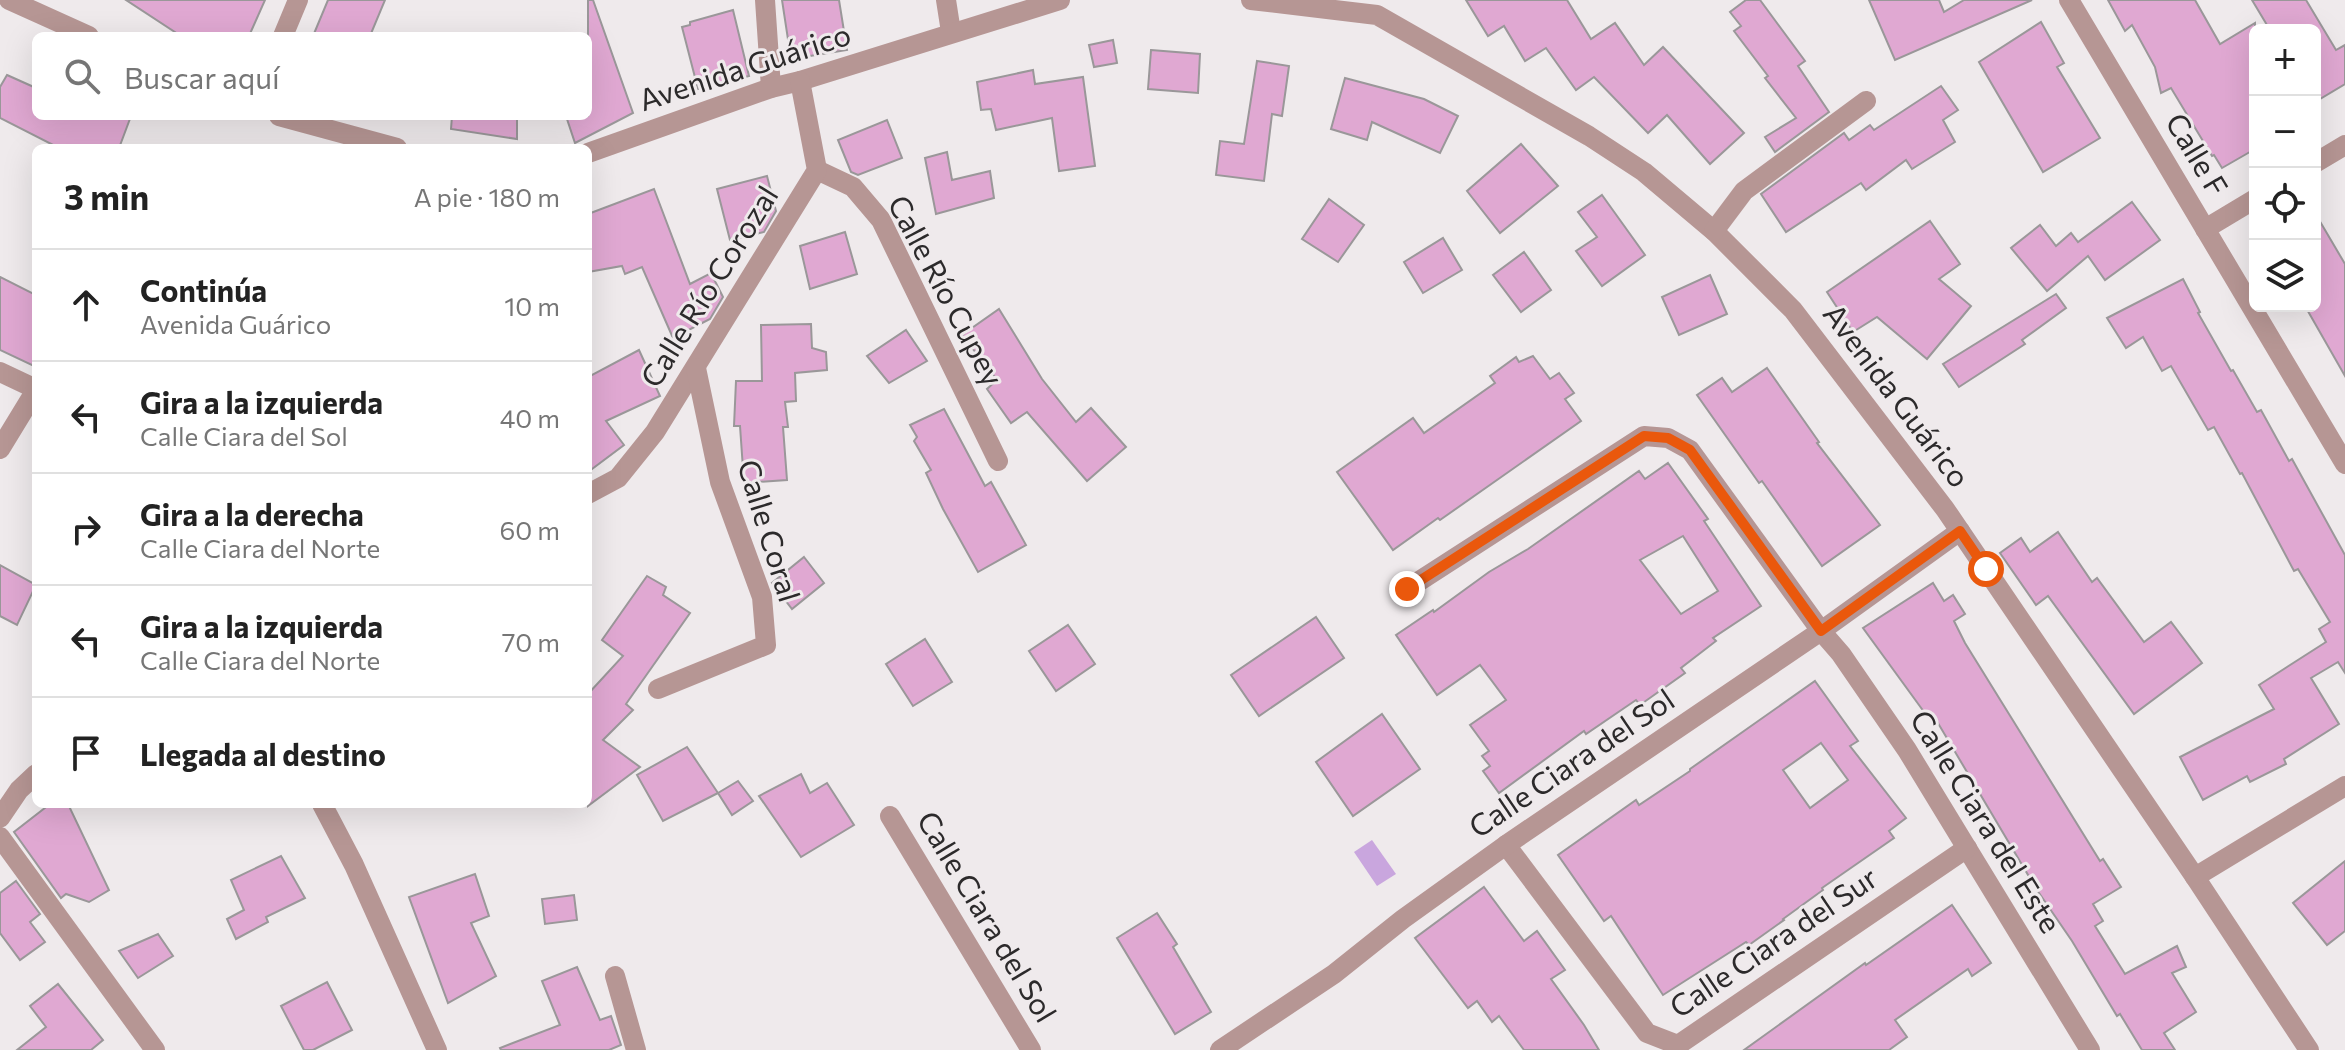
<!DOCTYPE html>
<html lang="es">
<head>
<meta charset="utf-8">
<style>
  :root { --surface:#fff; --page:#f2f2f2; --text:#222; --muted:#767676; --line:#e0e0e0 }
  body { margin:0; font-family:Commissioner,sans-serif; background:var(--page); color:var(--text) }
  .controls { position:absolute; right:24px; top:24px; display:grid; overflow:hidden; border-radius:12px; box-shadow:0 8px 32px #0002 }
  .controls button { width:72px; height:72px; display:grid; place-items:center; padding:0; border:0; border-bottom:2px solid var(--line); background:var(--surface); color:var(--text); font:40px sans-serif }
  .stop { position:absolute; width:24px; height:24px; margin:-18px; border:6px solid #ea580c; border-radius:50%; background:#fff }
  .stop.end { background:#ea580c; border-color:#fff; box-shadow:0 2px 8px #0008 }
  .list { margin:0; padding:0; list-style:none }
  h2 { display:flex; justify-content:space-between; align-items:center; height:104px; margin:0; padding:0 32px; font-size:34px }
  h2 small { font-size:26px; font-weight:400; color:var(--muted) }
  .list li { display:grid; grid-template-columns:52px 1fr auto; gap:24px; align-items:center; box-sizing:border-box; height:112px; padding:0 32px; border-top:2px solid var(--line) }
  .list b { display:block; font-size:30px; white-space:nowrap }
  .list p { margin:0; font-size:26px; white-space:nowrap; color:var(--muted) }
  .list em { font-size:26px; font-style:normal; color:var(--muted) }
  .icon { flex:none; width:44px; height:44px; fill:none; stroke:currentColor; stroke-width:2; stroke-linecap:round; stroke-linejoin:round }
  .map { position:relative; flex:none; width:2345px; height:1050px; overflow:hidden }
  .search { position:absolute; background:var(--surface); box-shadow:0 8px 32px #0002; left:32px; top:32px; width:560px; height:88px; display:flex; align-items:center; gap:20px; box-sizing:border-box; padding:0 28px; border-radius:12px; color:var(--muted); font-size:30px }
  .panel { position:absolute; background:var(--surface); box-shadow:0 8px 32px #0002; left:32px; top:144px; width:560px; height:664px; border-radius:12px }
  .map>svg:first-child { display:block }
  .water { fill:#c9a6de }
  .building { fill:#e0a8d2; stroke:#9a9799; stroke-width:2; fill-rule:evenodd }
  .lines { fill:none; stroke-linecap:round; stroke-linejoin:round }
  .minor { stroke:#b69694; stroke-width:20 }
  .route { stroke:#ea580c; stroke-width:10 }
  .labels { text-anchor:middle; stroke-width:6; stroke-linejoin:round; paint-order:stroke }
  .street-label { font-size:30px; fill:#2c2a2b; stroke:#efeaec }
</style>
</head>
<body>
<div class="map">
<svg width="2345" height="1050" viewBox="0 0 2345 1050">
  <rect width="100%" height="100%" fill="#efeaec"/>
  <path class="water" d="M1372 840 1396 874 1377 886 1354 852Z"/>
  <g class="building">
    <path d="M126 0H265L249 36H181Z"/>
    <path d="M328 0H385L370 36H313Z"/>
    <path d="M588 0H593L633 113 575 143 566 116H588Z"/>
    <path d="M782 0H839L847 50 791 59Z"/>
    <path d="M1466 0H1567L1591 39 1615 23 1644 65 1663 47 1744 133 1710 164 1667 115 1648 133 1594 77 1576 90 1546 48 1525 61 1504 26 1488 36Z"/>
    <path d="M1746 0H1760L1805 61 1798 66 1829 112 1775 152 1765 137 1796 118 1765 78 1768 76 1734 31 1741 26 1730 12Z"/>
    <path d="M1869 0H1939L1944 12 1964 0H2032L1895 60Z"/>
    <path d="M2108 0H2195L2220 44 2255 23V149L2222 168 2214 155 2212 156 2171 88 2161 93 2155 67 2132 25 2125 31Z"/>
    <path d="M2252 0H2306L2336 50 2345 45V84L2315 102V30H2270Z"/>
    <path d="M733 10 749 76 698 89 682 27 690 25V22Z"/>
    <path d="M2041 22 2064 63 2057 67 2100 138 2043 172 1979 62Z"/>
    <path d="M1113 40 1117 63 1094 67 1089 45Z"/>
    <path d="M1151 50 1200 54 1198 93 1148 89Z"/>
    <path d="M1257 61 1289 66 1282 116 1272 114 1264 181 1216 175 1220 141 1244 144Z"/>
    <path d="M1033 70 1035 84 1083 77 1095 166 1059 171 1052 118 996 130 991 109 981 110 977 82Z"/>
    <path d="M7 75 36 88V116H131L119 148H59L0 118V87Z"/>
    <path d="M1345 78 1424 99 1458 116 1440 153 1372 122 1367 140 1331 129Z"/>
    <path d="M1941 86 1958 110 1943 120 1955 142 1912 169 1906 160 1866 190 1861 183 1786 232 1761 194 1844 133 1849 140 1870 125 1874 130Z"/>
    <path d="M452 116H517V139L451 129Z"/>
    <path d="M887 120 902 158 858 175 851 172 838 140Z"/>
    <path d="M1521 144 1558 186 1500 233 1467 191Z"/>
    <path d="M947 152 952 180 990 171 994 198 936 214 925 158Z"/>
    <path d="M767 176 776 211 764 232 730 240 717 189Z"/>
    <path d="M654 189 690 284 711 273 723 297 710 319 673 338 642 267 625 274 622 266 588 272V214Z"/>
    <path d="M1602 195 1645 255 1602 286 1576 251 1597 237 1578 212Z"/>
    <path d="M1329 199 1364 225 1338 262 1302 239Z"/>
    <path d="M2132 202 2160 240 2105 280 2088 256 2047 291 2011 248 2040 225 2056 246 2071 233 2078 242Z"/>
    <path d="M2315 213 2345 264V376L2305 306H2315Z"/>
    <path d="M1930 221 1960 264 1939 279 1971 306 1927 359 1877 317 1853 332 1827 292Z"/>
    <path d="M845 232 857 274 810 289 800 246Z"/>
    <path d="M1443 238 1462 270 1423 293 1404 262Z"/>
    <path d="M1524 252 1551 290 1521 312 1493 275Z"/>
    <path d="M1710 275 1727 314 1679 335 1662 297Z"/>
    <path d="M0 277 36 295V367L0 350Z"/>
    <path d="M2183 279 2200 312 2198 313 2231 371 2233 370 2257 412 2261 410 2289 461 2292 459 2345 555V673L2338 662 2311 678 2339 724 2284 759 2286 764 2250 782 2247 776 2203 800 2180 757 2274 709 2259 685 2326 642 2319 629 2330 622 2298 569 2294 571 2242 473 2240 474 2214 427 2208 430 2171 366 2162 371 2143 337 2126 348 2107 318Z"/>
    <path d="M2056 294 2066 308 2022 340 2025 344 1959 387 1943 364Z"/>
    <path d="M999 309 1042 379 1076 422 1091 408 1126 447 1087 481 1027 412 1011 423 987 389 997 380 962 335Z"/>
    <path d="M811 324 812 348 826 352 827 370 795 373 796 401 785 402 788 427H783L787 480 744 483 740 426H734L736 381H762L761 325Z"/>
    <path d="M906 330 927 361 889 383 867 356Z"/>
    <path d="M639 350 660 396 606 421 624 445 588 472V377Z"/>
    <path d="M1533 356 1550 379 1559 373 1574 393 1565 399 1581 421 1440 520 1438 518 1393 550 1337 472 1413 418 1424 433 1495 383 1490 376 1516 357 1519 362Z"/>
    <path d="M1767 368 1819 442 1817 443 1880 525 1822 566 1762 481 1759 483 1697 395 1722 378 1732 392Z"/>
    <path d="M944 409 985 486 991 482 1026 545 978 572 943 509 926 473 931 470 914 441 917 437 910 425Z"/>
    <path d="M1668 463 1708 519 1704 521 1761 606 1713 638 1716 641 1681 668 1685 673 1640 705 1636 700 1586 734 1584 731 1499 793 1483 771 1490 766 1482 756 1489 751 1470 725 1506 700 1480 665 1437 695 1396 635 1433 610 1434 612 1489 572 1528 549 1639 471 1645 479ZM1683 536 1718 591 1681 614 1640 560Z"/>
    <path d="M2058 532 2092 582 2097 578 2144 642 2171 622 2202 663 2134 714 2048 596 2036 605 2000 553 2021 538 2030 552Z"/>
    <path d="M804 557 824 583 792 609 772 583Z"/>
    <path d="M0 565 36 585 17 625 0 616Z"/>
    <path d="M647 576 666 587 663 595 690 613 626 704 633 710 603 740 640 767 588 806V694L623 656 602 640Z"/>
    <path d="M1933 583 1944 601 1953 595 1965 614 1954 621 1965 643 2100 861 2103 859 2121 887 2093 904 2103 921 2095 926 2125 974 2177 946 2186 967 2172 973 2196 1012 2164 1033 2175 1050H2142L2120 1014 2117 1016 2072 941 2037 890 1932 713 1927 716 1863 628Z"/>
    <path d="M1316 617 1344 658 1259 716 1231 675Z"/>
    <path d="M1068 625 1095 664 1056 691 1029 651Z"/>
    <path d="M925 639 952 682 913 706 886 664Z"/>
    <path d="M1815 681 1858 741 1850 746 1906 818 1889 831 1894 838 1822 888 1823 890 1783 919 1784 920 1749 945 1746 942 1663 995 1611 916 1604 921 1558 855 1636 800 1639 805 1690 771V769ZM1821 743 1848 780 1810 808 1783 770Z"/>
    <path d="M1382 714 1420 769 1353 816 1316 762Z"/>
    <path d="M687 747 718 793 663 821 637 775Z"/>
    <path d="M801 774 810 793 827 783 854 825 801 857 759 796Z"/>
    <path d="M738 781 753 801 732 815 718 793Z"/>
    <path d="M50 804H68L109 890 89 902 66 894 61 898 14 832Z"/>
    <path d="M281 856 305 898 266 917 268 922 236 939 227 919 244 910 231 880Z"/>
    <path d="M2345 861V931L2327 945 2293 903Z"/>
    <path d="M475 874 489 916 471 923 496 976 448 1003 409 897Z"/>
    <path d="M16 881 40 914 30 922 45 942 20 960 0 933V893Z"/>
    <path d="M1484 887 1524 941 1537 931 1565 970 1551 979 1584 1025 1599 1050H1524L1499 1016 1492 1022 1477 1001 1468 1008 1415 938Z"/>
    <path d="M574 895 577 920 545 924 542 899Z"/>
    <path d="M1952 905 1991 963 1972 976 1968 969 1895 1020 1907 1037 1889 1050H1744L1865 963 1866 965Z"/>
    <path d="M1157 913 1177 944 1173 947 1211 1012 1175 1034 1117 938Z"/>
    <path d="M158 934 173 956 138 978 119 951Z"/>
    <path d="M577 967 600 1020 611 1016 621 1045 609 1050H501L500 1048 560 1025 542 981Z"/>
    <path d="M327 982 352 1030 313 1050H304L281 1006Z"/>
    <path d="M58 984 103 1040 91 1050H17L46 1027 30 1006Z"/>
  </g>
  <g class="lines">
    <g class="minor">
      <path d="M9 0 89 36"/>
      <path d="M765 0 771 88"/>
      <path d="M946 0 951 32"/>
      <path d="M1251 0 1377 15 1589 136 1644 172 1714 231 1793 310 1945 509 2195 877 2309 1050"/>
      <path d="M2069 0 2345 464"/>
      <path d="M283 36 298 0"/>
      <path d="M279 116 397 148"/>
      <path d="M588 153 771 88 800 81 1060 0"/>
      <path d="M2315 163 2345 145"/>
      <path d="M817 170 853 187 881 220 998 461"/>
      <path d="M2205 229 2255 199"/>
      <path d="M1714 231 1744 191 1866 101"/>
      <path d="M0 372 36 389"/>
      <path d="M0 449 36 390"/>
      <path d="M588 494 618 478 655 432 817 170 800 81"/>
      <path d="M1407 589 1644 436 1668 438 1690 450 1821 631 1841 654 1907 750 2090 1050"/>
      <path d="M658 689 766 645 762 597 720 482 696 368"/>
      <path d="M322 804 354 865 437 1050"/>
      <path d="M890 816 1031 1050"/>
      <path d="M0 818 19 790 36 774"/>
      <path d="M0 837 155 1050"/>
      <path d="M1506 845 1647 1033 1678 1045 1967 848"/>
      <path d="M2195 877 2345 786"/>
      <path d="M615 976 636 1050"/>
      <path d="M1220 1050 1334 974 1403 919 1506 845 1821 631 1960 531"/>
    </g>
  </g>
  <g class="lines">
    <path class="route" d="M1407 589 1644 436 1668 438 1690 450 1821 631 1960 531 1986 569"/>
  </g>
  <g class="labels">
    <g class="street-label">
      <text transform="translate(745 68) rotate(-18)" y="10">Avenida Guárico</text>
      <text transform="translate(2196 155) rotate(59)" y="10">Calle F</text>
      <text transform="translate(710 287) rotate(-58)" y="10">Calle Río Corozal</text>
      <text transform="translate(945 291) rotate(62)" y="10">Calle Río Cupey</text>
      <text transform="translate(1896 396) rotate(53)" y="10">Avenida Guárico</text>
      <text transform="translate(768 531) rotate(73)" y="10">Calle Coral</text>
      <text transform="translate(1572 764) rotate(-34)" y="10">Calle Ciara del Sol</text>
      <text transform="translate(1985 822) rotate(58)" y="10">Calle Ciara del Este</text>
      <text transform="translate(986 917) rotate(59)" y="10">Calle Ciara del Sol</text>
      <text transform="translate(1774 943) rotate(-34)" y="10">Calle Ciara del Sur</text>
    </g>
  </g>
</svg>
<div class="controls">
<button>+</button>
<button>−</button>
<button><svg class="icon" aria-label="locate" viewBox="0 0 24 24"><circle cx="12" cy="12" r="6"/><path d="M12 2v4M12 18v4M2 12h4M18 12h4"/></svg></button>
<button><svg class="icon" aria-label="layers" viewBox="0 0 24 24"><path d="M12 4l9 5-9 5-9-5zM3 14l9 5 9-5"/></svg></button>
</div>
<div class="stop" style="left:1986px;top:569px"></div>
<div class="stop end" style="left:1407px;top:589px"></div>
<div class="search"><svg class="icon" aria-label="search" viewBox="0 0 24 24"><circle cx="10" cy="10" r="6"/><path d="M15 15l6 6"/></svg>Buscar aquí</div>
<section class="panel">
<h2>3 min<small>A pie · 180 m</small></h2>
<ul class="list">
<li><svg class="icon" aria-label="ahead" viewBox="0 0 24 24"><path d="M12 20V5M6 11l6-6 6 6"/></svg><div><b>Continúa</b><p>Avenida Guárico</p></div><em>10 m</em></li>
<li><svg class="icon" aria-label="left" viewBox="0 0 24 24"><path d="M17 20v-9H6M10 6l-5 5 5 5"/></svg><div><b>Gira a la izquierda</b><p>Calle Ciara del Sol</p></div><em>40 m</em></li>
<li><svg class="icon" aria-label="right" viewBox="0 0 24 24"><path d="M7 20v-9h11M14 6l5 5-5 5"/></svg><div><b>Gira a la derecha</b><p>Calle Ciara del Norte</p></div><em>60 m</em></li>
<li><svg class="icon" aria-label="left" viewBox="0 0 24 24"><path d="M17 20v-9H6M10 6l-5 5 5 5"/></svg><div><b>Gira a la izquierda</b><p>Calle Ciara del Norte</p></div><em>70 m</em></li>
<li><svg class="icon" aria-label="arrive" viewBox="0 0 24 24"><path d="M6 21V4h12l-3 4 3 4H6"/></svg><div><b>Llegada al destino</b></div></li>
</ul>
</section>
</div>
</body>
</html>
